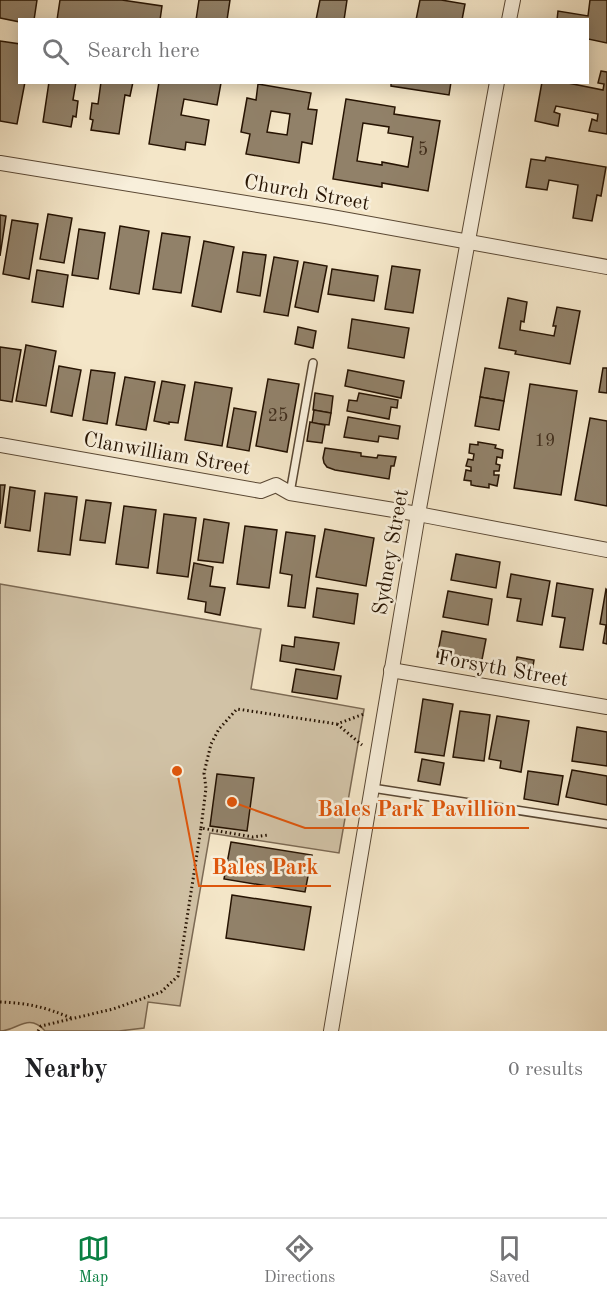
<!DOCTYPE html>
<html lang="en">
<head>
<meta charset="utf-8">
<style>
  :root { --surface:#fff; --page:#f6f6f6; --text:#202124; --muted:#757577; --line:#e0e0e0; --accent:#0b8043 }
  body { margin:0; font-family:"Old Standard TT",serif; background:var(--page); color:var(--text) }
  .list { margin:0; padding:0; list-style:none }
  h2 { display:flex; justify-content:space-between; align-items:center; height:78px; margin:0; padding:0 24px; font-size:26px }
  h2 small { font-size:20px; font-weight:400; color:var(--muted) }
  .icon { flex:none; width:33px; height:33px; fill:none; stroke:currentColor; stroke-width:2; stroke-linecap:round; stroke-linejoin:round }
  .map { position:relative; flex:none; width:607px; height:1031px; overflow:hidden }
  .search { position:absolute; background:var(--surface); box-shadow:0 3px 15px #0003; left:18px; right:18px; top:18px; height:66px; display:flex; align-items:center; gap:15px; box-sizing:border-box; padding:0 21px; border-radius:0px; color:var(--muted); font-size:22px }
  .sheet { height:186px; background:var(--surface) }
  nav { display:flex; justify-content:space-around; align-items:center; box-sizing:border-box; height:84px; border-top:2px solid var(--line); background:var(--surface); font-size:16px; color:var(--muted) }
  nav a { display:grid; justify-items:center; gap:3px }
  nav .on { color:var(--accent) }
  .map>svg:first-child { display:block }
  .green { fill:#d1c2a6; stroke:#7c6a54; stroke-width:1.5 }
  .building { fill:#918169; stroke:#261302; stroke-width:1.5; fill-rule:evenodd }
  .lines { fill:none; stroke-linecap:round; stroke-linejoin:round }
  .lane-casing { stroke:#5a4834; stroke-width:10 }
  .street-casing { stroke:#5a4834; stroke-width:16 }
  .path { stroke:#261302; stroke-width:3; stroke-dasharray:1.5 3; stroke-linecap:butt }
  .lane { stroke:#f8efdb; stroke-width:7 }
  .street { stroke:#f8efdb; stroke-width:14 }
  .labels { text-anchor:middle; stroke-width:5; stroke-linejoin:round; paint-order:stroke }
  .number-label { font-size:18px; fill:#412e1c }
  .street-label { font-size:21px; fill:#261302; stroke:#f8efdb }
  .leader { fill:none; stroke:#de560c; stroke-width:2 }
  .callout-dot { fill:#de560c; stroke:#f8efdb; stroke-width:2 }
  .callout-label { font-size:22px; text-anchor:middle; font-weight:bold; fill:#de560c; stroke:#f8efdb; stroke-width:5; stroke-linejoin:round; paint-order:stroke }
</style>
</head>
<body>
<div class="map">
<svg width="607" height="1031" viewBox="0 0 607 1031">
  <rect width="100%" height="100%" fill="#f4e6c8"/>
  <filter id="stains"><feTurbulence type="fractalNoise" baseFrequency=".00333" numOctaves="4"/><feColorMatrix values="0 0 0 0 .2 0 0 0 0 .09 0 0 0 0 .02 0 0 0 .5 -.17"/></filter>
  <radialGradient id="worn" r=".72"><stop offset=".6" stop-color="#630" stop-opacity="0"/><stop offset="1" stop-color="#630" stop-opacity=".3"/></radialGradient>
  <path class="green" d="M0 584 261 629 251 689 364 709 339 853 210 833 180 1006 148 1002 144 1028 119 1031H45C28 1012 17 1031 0 1031Z"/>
  <g class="building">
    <path d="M0 0H37L34 20H20V22L0 18Z"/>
    <path d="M60 0H122L162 6 160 20H57Z"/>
    <path d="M199 0H230L227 20H196Z"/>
    <path d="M320 0H347L344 20H316Z"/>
    <path d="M420 0H441L465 4 462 20H416Z"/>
    <path d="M590 0H607V43L588 39V20H557L558 11 588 16Z"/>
    <path d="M0 41 20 44V82H25L17 124 0 121Z"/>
    <path d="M601 71 607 72V134L589 131 592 119 597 121 598 114 556 106 554 112 560 114 558 126 535 121 542 82H563L603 90 604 84 598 83Z"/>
    <path d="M49 82H76L73 100 78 101 76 117 73 116 71 127 43 122Z"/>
    <path d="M101 82H133L130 96 125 95 119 134 91 130 93 120 90 119 92 103 98 104Z"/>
    <path d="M159 82 221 83 217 105 184 99 181 115 209 120 205 145 186 142 185 150 149 144Z"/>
    <path d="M391 82H451L449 95 391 86Z"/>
    <path d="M258 84 311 93 308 109 317 110 312 144 302 142 299 163 246 154 250 134 241 132 247 98 256 100ZM271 111 290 114 287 135 267 132Z"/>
    <path d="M346 99 395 107 394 114 440 121 428 191 382 183V187L333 179ZM363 123 389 127 388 133 413 137 408 167 382 162V165L357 161Z"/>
    <path d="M546 157 606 167 601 196 597 195 592 221 573 218 578 185 549 180 547 190 526 187 531 159 545 161Z"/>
    <path d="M48 214 72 218 64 263 40 259Z"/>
    <path d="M0 215 6 216 0 256Z"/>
    <path d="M12 220 38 224 29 279 3 274Z"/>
    <path d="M120 226 149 231 139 294 110 289Z"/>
    <path d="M79 229 105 233 98 279 72 275Z"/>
    <path d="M162 233 190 237 181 293 153 289Z"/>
    <path d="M204 241 234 247 221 312 192 306Z"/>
    <path d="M243 252 266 255 260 296 237 292Z"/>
    <path d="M274 257 298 261 288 316 264 312Z"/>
    <path d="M304 262 327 266 318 312 295 307Z"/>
    <path d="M392 266 420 270 413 313 385 309Z"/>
    <path d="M332 269 378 276 374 301 328 294Z"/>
    <path d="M37 270 68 275 63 307 32 302Z"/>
    <path d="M508 298 527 302 524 322 521 321 520 330 554 336 556 326H553L557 307 580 311 570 364 515 354 516 351 499 348Z"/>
    <path d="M352 319 409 328 404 358 348 348Z"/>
    <path d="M298 327 316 331 313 348 295 344Z"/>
    <path d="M26 345 56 351 46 406 16 401Z"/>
    <path d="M0 347 21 350 12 402 0 400Z"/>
    <path d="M59 366 81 370 72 416 51 412Z"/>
    <path d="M485 368 509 372 504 401 480 397Z"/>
    <path d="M603 368H607V393L599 392Z"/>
    <path d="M91 370 115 373 107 424 83 420Z"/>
    <path d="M348 370 404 381 401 398 345 386Z"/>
    <path d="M125 377 155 382 146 430 116 425Z"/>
    <path d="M268 379 299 384 287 452 256 446Z"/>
    <path d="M162 381 185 385 178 423 169 422V424L154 421Z"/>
    <path d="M195 382 232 388 222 446 185 440Z"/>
    <path d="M530 384 577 391 561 495 514 488Z"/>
    <path d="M315 393 333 396 331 413 313 410Z"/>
    <path d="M359 393 398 400 397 408 391 407 389 419 347 411 349 400 357 401Z"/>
    <path d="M480 397 504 401 499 430 475 426Z"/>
    <path d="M234 408 256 412 249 451 227 447Z"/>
    <path d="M314 410 331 413 329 425 312 423Z"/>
    <path d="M348 417 400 426 398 439 379 436 378 442 344 437Z"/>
    <path d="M590 418 607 421V506L575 500Z"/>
    <path d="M310 422 325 425 322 443 307 441Z"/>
    <path d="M478 442 496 445 495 448 503 450 502 458 497 457 496 464 500 465 499 471H494V475H499L497 486 489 484V488L476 486 471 485V481L464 480 466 470 471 471V467L466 466 468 459 473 460 474 454 469 453 470 444 478 445Z"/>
    <path d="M325 448 361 453V456L377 458 378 455 396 457 394 466H391L389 479 335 470 327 467 324 463 323 458Z"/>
    <path d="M0 485H5L0 524Z"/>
    <path d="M10 487 35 491 30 531 5 527Z"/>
    <path d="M45 493 77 497 70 555 38 551Z"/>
    <path d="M86 500 111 503 105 543 80 540Z"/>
    <path d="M124 506 156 510 148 568 116 564Z"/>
    <path d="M164 514 196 518 188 577 157 573Z"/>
    <path d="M204 519 229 523 223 563 198 560Z"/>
    <path d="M245 526 277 530 269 588 237 584Z"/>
    <path d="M325 529 374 538 366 586 316 577Z"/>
    <path d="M286 532 315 536 305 608 288 606 292 575 280 573Z"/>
    <path d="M456 554 500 562 496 588 451 580Z"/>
    <path d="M194 563 213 567 210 586 225 588 220 615 205 612 206 602 188 599Z"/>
    <path d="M511 574 550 581 542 625 517 621 521 599 507 597Z"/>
    <path d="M557 583 593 589 583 650 560 647 565 618 552 616Z"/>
    <path d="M317 588 358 594 354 624 313 617Z"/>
    <path d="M606 589 607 590V644L603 643 606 625 600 624Z"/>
    <path d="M448 591 492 599 488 625 443 617Z"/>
    <path d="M442 631 486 639 481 665 437 657Z"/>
    <path d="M295 637 339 643 334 670 280 661 282 645 294 647Z"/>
    <path d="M517 657 534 660 531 678 514 675Z"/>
    <path d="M296 669 341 676 337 699 292 692Z"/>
    <path d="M423 699 453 704 444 756 415 752Z"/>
    <path d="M460 711 490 715 484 761 453 757Z"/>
    <path d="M497 716 529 721 521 772 500 768 501 761 489 759Z"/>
    <path d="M577 727 607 732V766L572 761Z"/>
    <path d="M422 759 444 763 440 785 418 781Z"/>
    <path d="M572 770 607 776V805L566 797Z"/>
    <path d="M528 771 563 776 558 805 524 799Z"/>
    <path d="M217 774 254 778 247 831 210 826Z"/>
    <path d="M231 842 312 855 305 892 224 879Z"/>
    <path d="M232 895 311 907 304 950 226 938Z"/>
  </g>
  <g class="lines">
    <g class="lane-casing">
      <g id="lane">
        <path d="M290 493 313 363"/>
        <path d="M372 788 607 824"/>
      </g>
    </g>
    <g class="street-casing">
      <g id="street">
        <path d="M509 20 513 0"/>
        <path d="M0 163 326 216 607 267"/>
        <path d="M0 445 261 491 276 485 290 493 418 514 607 550"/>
        <path d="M391 670 607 707"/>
        <path d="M331 1031 418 514 497 82"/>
      </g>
    </g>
    <g class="path">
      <path d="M337 724 362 745"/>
      <path d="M201 828 206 788 204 773 211 744 219 729 237 709 337 724 364 714"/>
      <path d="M0 1002C28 1003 45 1007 71 1018"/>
      <path d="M38 1031 41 1026 113 1009 161 992 178 976 201 828 253 837 268 835"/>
    </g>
    <use href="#lane" class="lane"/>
    <use href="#street" class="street"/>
  </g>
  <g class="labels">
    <g class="number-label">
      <text x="423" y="155">5</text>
      <text x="278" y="421">25</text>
      <text x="545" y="446">19</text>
    </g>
    <g class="street-label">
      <text transform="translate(307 192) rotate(10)" y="7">Church Street</text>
      <text transform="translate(167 453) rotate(10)" y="7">Clanwilliam Street</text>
      <text transform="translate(390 552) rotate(-80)" y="7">Sydney Street</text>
      <text transform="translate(503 668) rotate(10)" y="7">Forsyth Street</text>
    </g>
  </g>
  <path class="leader" d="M232 802L305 828H529M177 771L199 886H331"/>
  <g class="callout-dot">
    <circle cx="232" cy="802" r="6"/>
    <circle cx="177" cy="771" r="6"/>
  </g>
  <g class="callout-label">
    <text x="417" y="816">Bales Park Pavillion</text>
    <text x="265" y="874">Bales Park</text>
  </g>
  <rect width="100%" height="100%" filter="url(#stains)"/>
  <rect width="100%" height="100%" fill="url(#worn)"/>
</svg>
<div class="search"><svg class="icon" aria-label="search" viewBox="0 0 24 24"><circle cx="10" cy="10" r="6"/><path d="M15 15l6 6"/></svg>Search here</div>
</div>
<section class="sheet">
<h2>Nearby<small>0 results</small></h2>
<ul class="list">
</ul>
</section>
<nav>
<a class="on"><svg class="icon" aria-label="map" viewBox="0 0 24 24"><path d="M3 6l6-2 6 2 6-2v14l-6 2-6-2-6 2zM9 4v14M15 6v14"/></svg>Map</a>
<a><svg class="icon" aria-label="directions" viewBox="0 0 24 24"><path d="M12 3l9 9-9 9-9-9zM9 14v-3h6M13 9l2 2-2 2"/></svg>Directions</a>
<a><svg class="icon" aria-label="saved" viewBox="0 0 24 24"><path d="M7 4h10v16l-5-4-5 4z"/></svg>Saved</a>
</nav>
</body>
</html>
